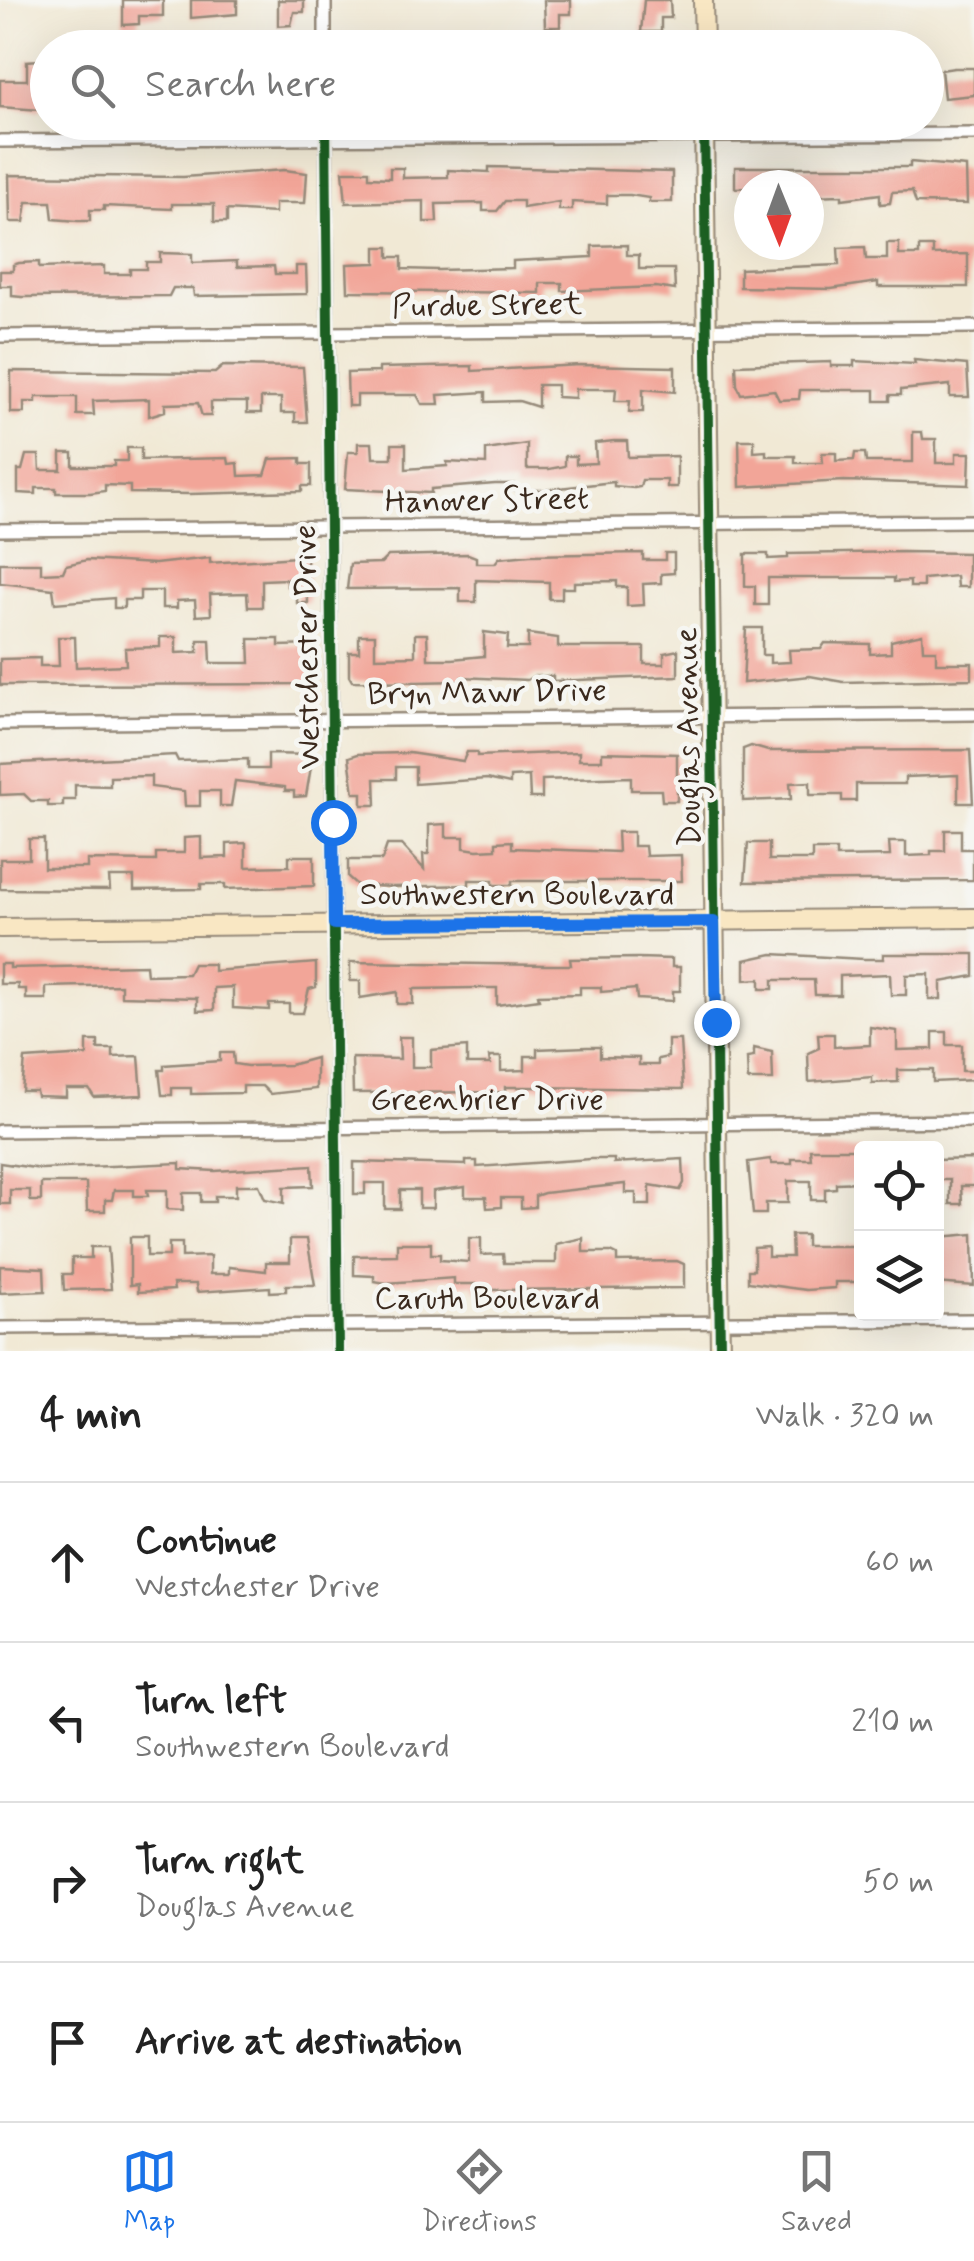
<!DOCTYPE html>
<html lang="en">
<head>
<meta charset="utf-8">
<style>
  :root { --surface:#fff; --page:#f6f6f6; --text:#222; --muted:#767676; --line:#e0e0e0; --accent:#1a73e8 }
  body { margin:0; font-family:Mynerve,sans-serif; background:var(--page); color:var(--text) }
  .controls { position:absolute; right:30px; bottom:30px; display:grid; overflow:hidden; border-radius:10px; box-shadow:0 10px 40px #0002 }
  .controls button { width:90px; height:90px; display:grid; place-items:center; padding:0; border:0; border-bottom:2px solid var(--line); background:var(--surface); color:var(--text); font:50px sans-serif }
  .compass { position:absolute; left:734px; top:170px; width:90px; height:90px; border-radius:50%; background:var(--surface); box-shadow:0 10px 40px #0002; rotate:179deg }
  .stop { position:absolute; width:30px; height:30px; margin:-22px; border:8px solid #1a73e8; border-radius:50%; background:#fff }
  .stop.end { background:#1a73e8; border-color:#fff; box-shadow:0 2px 10px #0008 }
  .list { margin:0; padding:0; list-style:none }
  h2 { display:flex; justify-content:space-between; align-items:center; height:130px; margin:0; padding:0 40px; font-size:42px }
  h2 small { font-size:32px; font-weight:400; color:var(--muted) }
  .list li { display:grid; grid-template-columns:65px 1fr auto; gap:30px; align-items:center; box-sizing:border-box; height:160px; padding:0 40px; border-top:2px solid var(--line) }
  .list b { display:block; font-size:38px; white-space:nowrap }
  .list p { margin:0; font-size:32px; white-space:nowrap; color:var(--muted) }
  .list em { font-size:32px; font-style:normal; color:var(--muted) }
  .icon { flex:none; width:55px; height:55px; fill:none; stroke:currentColor; stroke-width:2; stroke-linecap:round; stroke-linejoin:round }
  .map { position:relative; flex:none; width:974px; height:1351px; overflow:hidden }
  .search { position:absolute; background:var(--surface); box-shadow:0 10px 40px #0002; left:30px; right:30px; top:30px; height:110px; display:flex; align-items:center; gap:25px; box-sizing:border-box; padding:0 35px; border-radius:55px; color:var(--muted); font-size:38px }
  .sheet { height:770px; background:var(--surface) }
  nav { display:flex; justify-content:space-around; align-items:center; box-sizing:border-box; height:140px; border-top:2px solid var(--line); background:var(--surface); font-size:28px; color:var(--muted) }
  nav a { display:grid; justify-items:center; gap:5px }
  nav .on { color:var(--accent) }
  .map>svg:first-child { display:block }
  .building { fill:#f2a598 }
  .lines { fill:none; stroke-linecap:round; stroke-linejoin:round }
  .street-casing { stroke:#968a7a; stroke-width:16 }
  .secondary-casing { stroke:#968a7a; stroke-width:22 }
  .street { stroke:#fff; stroke-width:11 }
  .secondary { stroke:#f9e7c3; stroke-width:18 }
  .cycleway-casing { stroke:#f6f6f2; stroke-width:16 }
  .cycleway { stroke:#1b5e20; stroke-width:10 }
  .route { stroke:#1a73e8; stroke-width:12 }
  .labels { text-anchor:middle; stroke-width:9; stroke-linejoin:round; paint-order:stroke }
  .street-label { font-size:32px; fill:#3b2a1e; stroke:#f6f6f2 }
</style>
</head>
<body>
<div class="map">
<svg width="974" height="1351" viewBox="0 0 974 1351">
  <rect width="100%" height="100%" fill="#f6f6f2"/>
  <filter id="ink" filterUnits="userSpaceOnUse"><feTurbulence type="fractalNoise" baseFrequency=".01" numOctaves="2"/><feDisplacementMap in="SourceGraphic" scale="20" xChannelSelector="R" yChannelSelector="G"/><feConvolveMatrix kernelMatrix="1 2 1 2 8 2 1 2 1" color-interpolation-filters="sRGB"/></filter>
  <filter id="wash" filterUnits="userSpaceOnUse"><feTurbulence type="fractalNoise" baseFrequency=".0048" numOctaves="4" result="noise"/><feDisplacementMap in="SourceGraphic" scale="40" xChannelSelector="R" yChannelSelector="G"/><feGaussianBlur stdDeviation="2.25" result="paint"/><feColorMatrix in="noise" values="0 0 0 0 0 0 0 0 0 0 0 0 0 0 0 0 0 1.4 0 .05"/><feComposite in="paint" operator="in"/></filter>
  <g filter="url(#wash)">
    <rect width="100%" height="100%" fill="#f1e9d5"/>
    <g id="blocks">
      <g class="building">
        <path d="M123 0H163V16H139V24L123 25Z"/>
        <path d="M191 0H237V14L191 18Z"/>
        <path d="M278 0H304V12H294L291 25 278 26Z"/>
        <path d="M544 0H571V14H560V27H545Z"/>
        <path d="M644 0H670L671 18H661V32H641Z"/>
        <path d="M39 60 40 78H48V105H40V110L0 107V80H27V61Z"/>
        <path d="M954 68H974V95L944 98 941 70Z"/>
        <path d="M910 162 966 167 967 204 916 203 912 191 892 192 890 203 880 204V194L842 199V195L809 196V185L735 188V167H910Z"/>
        <path d="M489 167 672 172V202H649V198L630 195H607V204L572 202V210H559V202L523 208V201H505L497 211H483V203L436 204 437 222H424V201L346 203 343 171H369V177L390 178V168H403V178L448 177V170L489 172Z"/>
        <path d="M285 170 307 173 305 203H275V213L227 210V222H214V204H172V209L104 206V210H90V221H78L53 219 51 202H27L24 222H10L9 175 183 177Z"/>
        <path d="M887 243H899V255H919V247H933V255L968 254V287H878V282L831 289 740 287V269L839 265 838 248 865 247 866 259H887Z"/>
        <path d="M627 245V255H639V269H674L675 290 656 287 562 291V283H540V293L348 291 347 264 376 263V247H389V257H402V269L438 270 513 268V261L592 257V246Z"/>
        <path d="M160 253 192 254V263L237 261V267L274 266 275 274H296V266H306L307 294 194 296 193 288H173L169 296 22 297 12 296V286H0V271H13V265L19 263 39 262V268L104 266V274H130V269H146V262H160Z"/>
        <path d="M914 360 967 365 969 397H950V385L901 390V395H890V401H875V390H800L799 399 779 400 774 390 741 394 737 385 736 365 831 362V366H854V361L915 364Z"/>
        <path d="M580 365 675 367V392L643 389V412H629L630 401H615L616 389H575V398L557 397V385H538V407L519 401 486 402V392L438 395 439 404H422L417 395H357V406H348L347 373 379 372V368L472 366V371Z"/>
        <path d="M223 366 303 367 307 422H295V413H281V398H261V413H247V402H211V416H202L198 403 165 404V411L149 416V399L93 401 94 415H77V397H36V402H24V413H11V371L215 373Z"/>
        <path d="M913 432H922L923 439H936V463H956V453H970L969 485 844 481 740 487 739 440H754V452L766 451V456H795V463H823L822 453H836V461L854 460 855 453H865L866 462H913Z"/>
        <path d="M614 441H627L628 457 677 456V487H667V480H642L640 487 634 488 614 486V482L541 490H514V484H495L431 489V493L345 489 348 452H358V443H372L373 458H392V444H406V469L447 466V462L486 464V450L527 444V469H549L565 466V456H576V464L596 463 595 443Z"/>
        <path d="M127 448H141V460L228 458 229 464 238 463 239 476 265 475 270 459 301 458V464H311V486H302V491L189 494 130 493V486L105 485V491L90 493H56V488H36V494L18 493V470H22L26 455H39L40 470H61V453H73V466H114V461H127Z"/>
        <path d="M903 552 968 553V587H957L956 576 923 579V587H910V581L894 582V578H768V605H755V586H745V554H768V559L788 558V554Z"/>
        <path d="M643 553V560H665V553H674V573L661 574V583L643 584 644 605 627 606V587H617V581L574 582V588H562V599H549V582L476 580V602H460V588L347 589 350 564 381 563 388 556 468 554 476 557V563H495L499 558 530 555Z"/>
        <path d="M297 557H307L308 603H297V585L287 586V579L262 580V607H248L247 593 210 594 211 615 196 616 195 600 177 601V608H162V591H140V600H124V608H114V598L55 603 53 589 0 583V563H41V573L63 572 66 565 87 560 155 564 210 558V563Z"/>
        <path d="M746 628H762V655H770V663L790 662 789 650 821 649 825 643 870 644V654L891 653V641L922 634 923 650H936V663H972V679L843 682 810 676 743 683Z"/>
        <path d="M484 632 508 635 507 648H528V634L558 638V647H644V664H664V653L678 650V676L553 681V676H534L527 680 462 677V681L416 682 352 681 349 676V652H359V635H375V657L415 656V634H427L428 659H452L484 656Z"/>
        <path d="M58 637H75L76 667 126 665 125 648 160 647V637H176V653L198 652V640H210L211 663H250L249 639H279V646L314 645V684L0 685V659L40 658V666H59Z"/>
        <path d="M751 746 768 751 970 750 973 803H958V775L905 777V784H856V801H842V795H810V782L790 783 791 799 743 801V749Z"/>
        <path d="M467 752H477V756L579 752V760H602V752L677 754V801H662L661 790H631V777L542 780V798H530L529 776 510 777V784L487 779 415 784V767H396V779H375L376 805H362V793H354L349 757 358 754 409 753 463 761Z"/>
        <path d="M268 754 313 755 306 796 294 797V791H285V787L235 781 231 806H220V791H200V806H185L184 791 151 787V776L110 777V786L75 785V800H63V806H48V801H31L24 794 0 795V764L175 755 178 761 248 759V769H268Z"/>
        <path d="M446 824V837H464V848L477 850 496 849V842L512 841V848L618 852 617 832H633V846H645L646 856 681 855 682 881H512V885H493V880H469V885L392 887 357 885 348 877V860H382L387 845H402L424 869 423 854H429V825Z"/>
        <path d="M945 830H961V849H973V880L745 882 748 843H769V860H812V850H836V857L890 856 889 842H906V856L931 855V851H945Z"/>
        <path d="M201 837V858L227 857V844L246 843V867L289 866V856H314V886L225 889V884H201V889L134 890V877H109L110 890 0 889V859H29V839H44V868H87V860L156 861V853H184V838Z"/>
        <path d="M772 954 864 959H883V954H974V976L941 982V999H929V974L906 975V995H891L890 974 840 976V995H815L814 980H773V989H760V979L745 980V960Z"/>
        <path d="M638 958 672 959V967H680V991H673V1001L637 999 636 989 601 992V987H580V994L538 995 539 999 497 1005V988H473L413 989V1004H397V992L360 998V981H350V962L546 965H571L570 959Z"/>
        <path d="M316 963V987L309 989 303 1013H289V1004H269V1010L233 1008V987L214 988V1010L197 1011V998L121 996V985L46 987V999H26V989H18V984H0V964H10V968L146 965 147 975 188 974 193 964H214V971Z"/>
        <path d="M870 1027 897 1031V1050L933 1049V1032H947V1045H962V1071H974V1080L933 1082V1070H898V1082L872 1083V1077L809 1082 808 1053 819 1048 818 1034H834V1047L870 1045Z"/>
        <path d="M399 1037H412V1067H431V1050L467 1047V1064H490L489 1057H501V1071L525 1070V1056H537V1049L587 1047H600V1057L639 1058V1065H658V1059L668 1057V1040H680L683 1089 525 1087H505V1092L353 1093 352 1058 400 1059Z"/>
        <path d="M87 1041H98V1049H113V1057L139 1056 142 1095 94 1097 89 1089H66V1097L37 1096 36 1091H22L25 1059 87 1055Z"/>
        <path d="M754 1048 772 1052 773 1080H748L747 1058 754 1057Z"/>
        <path d="M220 1053H233L234 1064 247 1066 290 1065 316 1058V1089L270 1094 262 1086H243V1093L191 1094V1088H172V1095H162L159 1070H164V1065L220 1061Z"/>
        <path d="M810 1149H862V1182L836 1183V1188L825 1189V1200H811V1181H788V1203H766V1214H753L748 1162 770 1159 772 1164H792V1159H811Z"/>
        <path d="M591 1159H614V1163L683 1159 684 1183 680 1190 650 1185V1205H636V1193H625V1184L544 1193 535 1196V1207L521 1208V1198H501V1207L487 1208 486 1197H465V1187L433 1191V1208H419V1190H400V1209H385V1183H365V1194H354V1162L466 1165V1161H477V1167Z"/>
        <path d="M974 1159V1186H961L962 1204H950V1180H937L936 1160Z"/>
        <path d="M0 1163 41 1169 180 1163V1169L215 1171 312 1165 313 1186 284 1187V1203L265 1199 259 1185H236V1196H215V1202H201V1193H183V1210L167 1209V1190H147L148 1196H134V1190H114L112 1200H105V1211H87L86 1183H41V1201H30V1190H10V1204H0Z"/>
        <path d="M973 1234 974 1286 936 1283 939 1237Z"/>
        <path d="M791 1235H806V1246H862V1282H835V1288L806 1290 748 1282V1270H754V1248L768 1247V1257H792Z"/>
        <path d="M130 1237H147V1256H169V1243H182V1257L210 1256V1274H229V1267L266 1271V1262H290V1239H307L315 1285H286V1291L270 1292V1287L197 1292 196 1284H173L174 1290 138 1292V1284L130 1285Z"/>
        <path d="M469 1238H481V1255L503 1254 504 1263H556V1244L583 1238V1252H611L617 1255V1262L677 1261 684 1264V1288L487 1290 474 1289 475 1284H454V1278L386 1283 374 1281V1276L354 1275V1256L397 1255V1243H431V1254H440V1260L469 1262Z"/>
        <path d="M91 1247H108L111 1289 64 1290 63 1274H72V1258H91Z"/>
        <path d="M0 1266 44 1268 45 1291 0 1293Z"/>
      </g>
    </g>
  </g>
  <g filter="url(#ink)">
    <use href="#blocks" fill-opacity="0" stroke="#968a7a" stroke-width="2.5"/>
    <g class="lines">
      <g class="street-casing">
        <g id="street">
          <path d="M325 0V48"/>
          <path d="M326 122 338 1351"/>
          <path d="M0 141 974 134"/>
          <path d="M0 336 974 327"/>
          <path d="M0 530 974 521"/>
          <path d="M0 724 974 714"/>
          <path d="M0 1131 974 1121"/>
          <path d="M0 1328 974 1320"/>
        </g>
      </g>
      <g class="secondary-casing">
        <g id="secondary">
          <path d="M703 0 704 48"/>
          <path d="M704 122 720 1351"/>
          <path d="M0 928 974 918"/>
        </g>
      </g>
      <use href="#street" class="street"/>
      <use href="#secondary" class="secondary"/>
      <g class="cycleway-casing">
        <g id="cycleway">
          <path d="M326 122 338 1351"/>
          <path d="M704 122 720 1351"/>
        </g>
      </g>
      <use href="#cycleway" class="cycleway"/>
    </g>
  </g>
  <g class="lines" filter="url(#ink)">
    <path class="route" d="M333 822 334 924 714 922 716 1022"/>
  </g>
  <g class="labels">
    <g class="street-label">
      <text transform="translate(487 304) rotate(-1)" y="11">Purdue Street</text>
      <text transform="translate(487 499) rotate(-1)" y="11">Hanover Street</text>
      <text transform="translate(306 647) rotate(-91)" y="11">Westchester Drive</text>
      <text transform="translate(487 691) rotate(-1)" y="11">Bryn Mawr Drive</text>
      <text transform="translate(687 737) rotate(-91)" y="11">Douglas Avenue</text>
      <text x="517" y="904">Southwestern Boulevard</text>
      <text x="487" y="1109">Greenbrier Drive</text>
      <text x="487" y="1308">Caruth Boulevard</text>
    </g>
  </g>
</svg>
<div class="controls">
<button><svg class="icon" aria-label="locate" viewBox="0 0 24 24"><circle cx="12" cy="12" r="6"/><path d="M12 2v4M12 18v4M2 12h4M18 12h4"/></svg></button>
<button><svg class="icon" aria-label="layers" viewBox="0 0 24 24"><path d="M12 4l9 5-9 5-9-5zM3 14l9 5 9-5"/></svg></button>
</div>
<svg class="compass" viewBox="-18 -18 36 36"><path d="M0-13l5 13h-10z" fill="#e53935"/><path d="M0 13l5-13h-10z" fill="#767676"/></svg>
<div class="stop" style="left:333px;top:822px"></div>
<div class="stop end" style="left:716px;top:1022px"></div>
<div class="search"><svg class="icon" aria-label="search" viewBox="0 0 24 24"><circle cx="10" cy="10" r="6"/><path d="M15 15l6 6"/></svg>Search here</div>
</div>
<section class="sheet">
<h2>4 min<small>Walk · 320 m</small></h2>
<ul class="list">
<li><svg class="icon" aria-label="ahead" viewBox="0 0 24 24"><path d="M12 20V5M6 11l6-6 6 6"/></svg><div><b>Continue</b><p>Westchester Drive</p></div><em>60 m</em></li>
<li><svg class="icon" aria-label="left" viewBox="0 0 24 24"><path d="M17 20v-9H6M10 6l-5 5 5 5"/></svg><div><b>Turn left</b><p>Southwestern Boulevard</p></div><em>210 m</em></li>
<li><svg class="icon" aria-label="right" viewBox="0 0 24 24"><path d="M7 20v-9h11M14 6l5 5-5 5"/></svg><div><b>Turn right</b><p>Douglas Avenue</p></div><em>50 m</em></li>
<li><svg class="icon" aria-label="arrive" viewBox="0 0 24 24"><path d="M6 21V4h12l-3 4 3 4H6"/></svg><div><b>Arrive at destination</b></div></li>
</ul>
</section>
<nav>
<a class="on"><svg class="icon" aria-label="map" viewBox="0 0 24 24"><path d="M3 6l6-2 6 2 6-2v14l-6 2-6-2-6 2zM9 4v14M15 6v14"/></svg>Map</a>
<a><svg class="icon" aria-label="directions" viewBox="0 0 24 24"><path d="M12 3l9 9-9 9-9-9zM9 14v-3h6M13 9l2 2-2 2"/></svg>Directions</a>
<a><svg class="icon" aria-label="saved" viewBox="0 0 24 24"><path d="M7 4h10v16l-5-4-5 4z"/></svg>Saved</a>
</nav>
</body>
</html>
